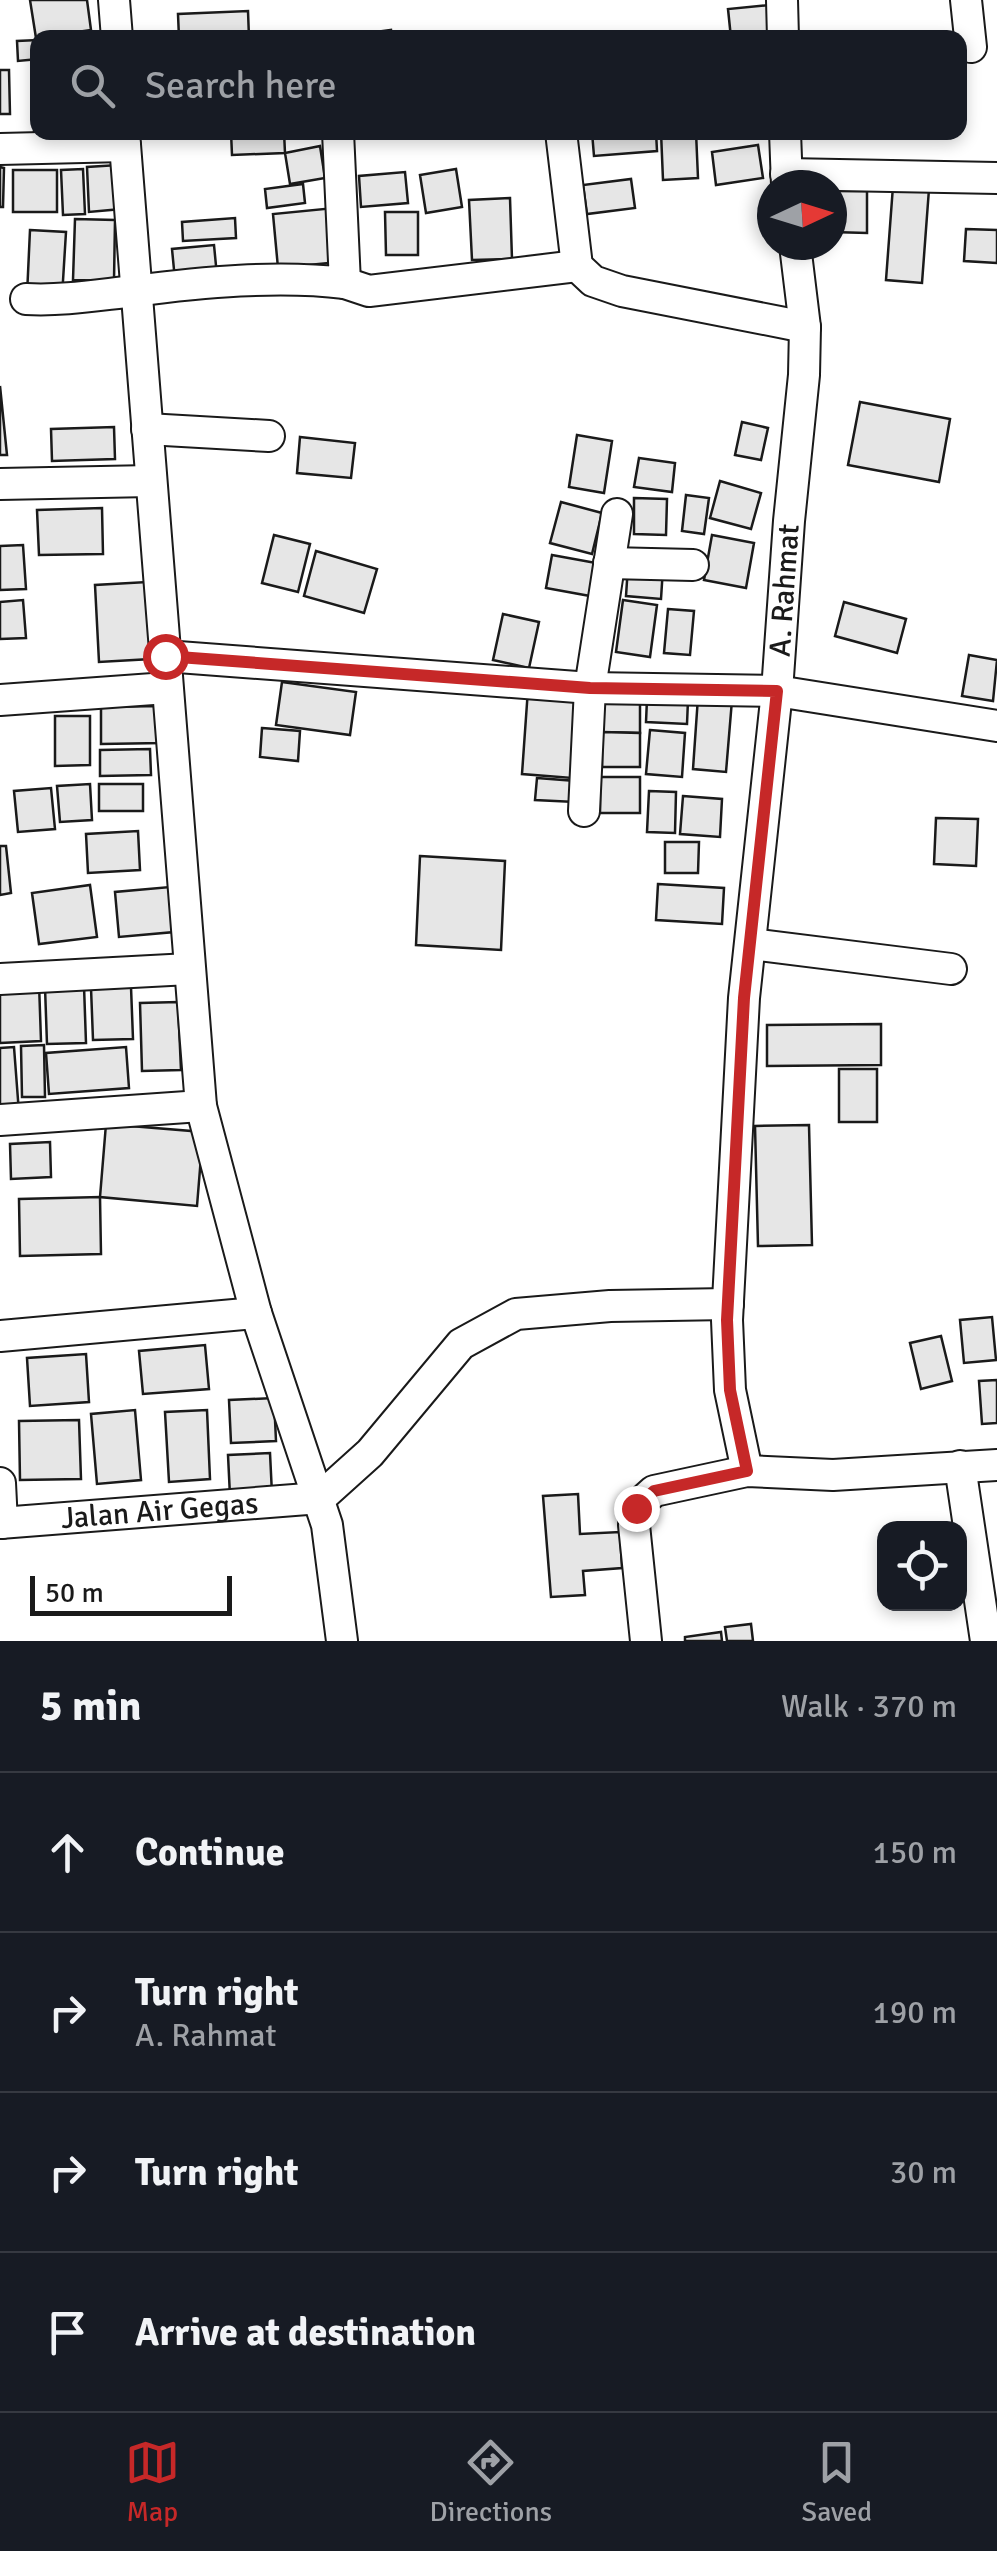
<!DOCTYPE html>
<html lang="en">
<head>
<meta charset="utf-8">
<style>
  :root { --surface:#171b24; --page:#20242c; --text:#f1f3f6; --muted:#9ea1a6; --line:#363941; --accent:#c62828 }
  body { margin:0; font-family:Signika,sans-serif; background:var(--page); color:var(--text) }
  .controls { position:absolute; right:30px; bottom:30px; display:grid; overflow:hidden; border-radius:20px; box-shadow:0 5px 15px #0003 }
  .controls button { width:90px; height:90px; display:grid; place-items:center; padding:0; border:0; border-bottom:2px solid var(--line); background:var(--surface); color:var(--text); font:50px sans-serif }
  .compass { position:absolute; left:757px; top:170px; width:90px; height:90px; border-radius:50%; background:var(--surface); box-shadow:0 5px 15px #0003; rotate:86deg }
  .scale { position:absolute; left:30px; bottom:25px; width:202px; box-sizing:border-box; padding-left:10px; border:5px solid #1a1a1a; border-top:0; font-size:28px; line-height:35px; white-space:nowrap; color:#1a1a1a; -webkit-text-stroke:8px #fff; paint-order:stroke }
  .stop { position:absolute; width:30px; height:30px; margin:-22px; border:8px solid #c62828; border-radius:50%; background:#fff }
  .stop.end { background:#c62828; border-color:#fff; box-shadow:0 2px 10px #0008 }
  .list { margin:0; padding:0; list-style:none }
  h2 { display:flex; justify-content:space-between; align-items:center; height:130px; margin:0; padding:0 40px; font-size:42px }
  h2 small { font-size:32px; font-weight:400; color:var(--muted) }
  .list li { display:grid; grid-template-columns:65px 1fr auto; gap:30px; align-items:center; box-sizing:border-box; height:160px; padding:0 40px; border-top:2px solid var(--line) }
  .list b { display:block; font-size:38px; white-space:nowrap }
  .list p { margin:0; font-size:32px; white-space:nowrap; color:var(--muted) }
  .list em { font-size:32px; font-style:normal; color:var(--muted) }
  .icon { flex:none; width:55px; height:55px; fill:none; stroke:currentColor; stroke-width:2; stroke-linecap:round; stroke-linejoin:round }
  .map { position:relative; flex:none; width:997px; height:1641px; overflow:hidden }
  .search { position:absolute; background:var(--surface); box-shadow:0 5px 15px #0003; left:30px; right:30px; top:30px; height:110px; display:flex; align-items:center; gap:25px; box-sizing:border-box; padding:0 35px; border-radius:20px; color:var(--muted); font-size:38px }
  .sheet { height:770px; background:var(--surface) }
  nav { display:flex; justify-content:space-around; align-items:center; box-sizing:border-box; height:140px; border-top:2px solid var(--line); background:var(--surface); font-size:28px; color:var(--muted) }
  nav a { display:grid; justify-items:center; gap:5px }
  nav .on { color:var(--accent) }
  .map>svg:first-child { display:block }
  .building { fill:#e6e6e6; stroke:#1a1a1a; stroke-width:2.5 }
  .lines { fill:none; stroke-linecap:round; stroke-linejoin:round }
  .minor-casing { stroke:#1a1a1a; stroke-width:34 }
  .minor { stroke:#fff; stroke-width:30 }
  .route { stroke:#c62828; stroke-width:12 }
  .labels { text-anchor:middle; stroke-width:8; stroke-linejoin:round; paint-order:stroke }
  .street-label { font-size:30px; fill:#1a1a1a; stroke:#fff }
</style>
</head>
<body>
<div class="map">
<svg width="997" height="1641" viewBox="0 0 997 1641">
  <rect width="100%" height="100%" fill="#fff"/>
  <g class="building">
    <path d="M30 0H87L91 30 36 38Z"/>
    <path d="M770 5 773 38H731L728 9Z"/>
    <path d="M248 11 249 38H179L178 14Z"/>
    <path d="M391 30 392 38H353V35Z"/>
    <path d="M38 40V59L18 61 17 41Z"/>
    <path d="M0 70H9L10 114H0Z"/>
    <path d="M35 97H38V131H34Z"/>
    <path d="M231 132H284L285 153 232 155Z"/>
    <path d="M592 132H656L657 151 594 156Z"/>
    <path d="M661 132H696L698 178 663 180Z"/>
    <path d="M758 145 763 178 716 185 712 152Z"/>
    <path d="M320 146 325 178 290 184 285 153Z"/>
    <path d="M118 165 121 209 89 212 87 167Z"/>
    <path d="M0 167 4 168 3 207H0Z"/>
    <path d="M83 169 85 214 63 215 61 170Z"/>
    <path d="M456 169 462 207 426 213 420 175Z"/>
    <rect x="13" y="170" width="44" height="42"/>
    <path d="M405 172 408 203 361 207 359 176Z"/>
    <path d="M631 179 635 208 587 214 583 185Z"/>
    <path d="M303 184 305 203 267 208 265 189Z"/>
    <path d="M893 186 929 189 922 283 886 280Z"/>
    <path d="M832 191H867V233L832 232Z"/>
    <path d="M510 198 512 259 472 260 469 200Z"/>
    <path d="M334 208 339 262 278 268 273 214Z"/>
    <path d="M385 212H418V255H386Z"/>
    <path d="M235 218 236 238 183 241 182 222Z"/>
    <path d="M75 219 115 220 114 281 73 280Z"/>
    <path d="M966 229 997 230V263L964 261Z"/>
    <path d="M30 230 66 232 62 297 27 295Z"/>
    <path d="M214 245 217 276 175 280 172 249Z"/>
    <path d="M0 386 7 455H0Z"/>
    <path d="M860 402 950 419 939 482 848 465Z"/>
    <path d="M742 422 768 428 761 460 735 455Z"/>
    <path d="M114 427 115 459 52 461 51 429Z"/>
    <path d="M577 435 612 441 604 493 569 487Z"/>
    <path d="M300 437 355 443 351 478 297 473Z"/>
    <path d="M639 458 675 463 672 492 634 487Z"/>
    <path d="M720 481 761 493 751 529 710 518Z"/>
    <path d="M686 495 709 498 704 534 682 531Z"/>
    <path d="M634 498 667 499 666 535 634 534Z"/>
    <path d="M561 502 602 513 592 554 550 543Z"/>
    <path d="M102 508 103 554 39 555 37 510Z"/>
    <path d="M274 535 310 544 298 592 262 583Z"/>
    <path d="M712 535 754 543 746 588 704 580Z"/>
    <path d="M23 545 26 589 0 590V546Z"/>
    <path d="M316 551 377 569 364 613 304 596Z"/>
    <path d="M552 555 596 563 590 596 546 588Z"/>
    <path d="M628 566 663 568 661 599 626 596Z"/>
    <path d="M147 582 151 659 99 662 95 585Z"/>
    <path d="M23 600 26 638 0 639V602Z"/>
    <path d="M623 600 657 605 650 657 616 652Z"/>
    <path d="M844 602 906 619 897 653 835 636Z"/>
    <path d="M668 609 694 611 690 655 664 653Z"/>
    <path d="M503 614 539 622 529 668 493 660Z"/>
    <path d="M969 655 997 660 993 701 962 696Z"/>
    <path d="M282 682 356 692 350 735 276 725Z"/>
    <path d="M528 689 577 693 572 778 522 774Z"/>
    <path d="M602 690H640V733L602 732Z"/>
    <path d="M698 697 732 700 726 772 693 769Z"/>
    <path d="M647 699 688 700 687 724 646 722Z"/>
    <path d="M161 706 162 743 101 744V707Z"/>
    <path d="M55 716H90V765L55 766Z"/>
    <path d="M262 728 300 731 298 761 260 757Z"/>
    <path d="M650 730 685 733 682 777 646 774Z"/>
    <path d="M602 732 640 733V767H602Z"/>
    <path d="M150 749 151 775 100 776V750Z"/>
    <rect x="600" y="777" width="40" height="36"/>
    <path d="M537 778 576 781 575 802 535 800Z"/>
    <path d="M90 784 92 820 60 822 57 786Z"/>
    <rect x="99" y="784" width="44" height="27"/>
    <path d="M51 788 55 829 18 832 14 791Z"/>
    <path d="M649 791 676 792 675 833 647 832Z"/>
    <path d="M683 796 722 799 720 837 680 834Z"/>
    <path d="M936 818 978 819 976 866 934 864Z"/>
    <path d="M138 831 140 870 88 873 86 834Z"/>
    <path d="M665 842H699L698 873H665Z"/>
    <path d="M0 846H6L11 893 0 895Z"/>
    <path d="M420 856 505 861 501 950 416 945Z"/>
    <path d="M658 884 724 888 722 924 656 920Z"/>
    <path d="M90 885 97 937 39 944 32 893Z"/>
    <path d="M170 887 174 932 119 937 115 892Z"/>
    <path d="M39 983 41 1041 0 1043V985Z"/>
    <path d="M84 986 86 1043 47 1044 45 987Z"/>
    <path d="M131 987 133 1039 93 1040 91 988Z"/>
    <path d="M178 1002 181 1070 142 1071 140 1003Z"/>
    <path d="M881 1024V1065L767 1066V1025Z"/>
    <path d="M44 1045 45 1097H22L21 1046Z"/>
    <path d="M14 1047 19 1113 0 1114V1048Z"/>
    <path d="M126 1047 129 1088 49 1094 46 1053Z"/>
    <rect x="839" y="1069" width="38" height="53"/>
    <path d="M106 1124 203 1132 197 1206 100 1197Z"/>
    <path d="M809 1125 812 1245 758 1246 755 1126Z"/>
    <path d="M50 1142 51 1177 11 1179 10 1144Z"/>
    <path d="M100 1197 101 1254 20 1256 19 1199Z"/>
    <path d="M992 1317 996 1360 964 1363 960 1320Z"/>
    <path d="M941 1336 952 1381 921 1389 910 1343Z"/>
    <path d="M205 1345 209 1389 143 1394 139 1351Z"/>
    <path d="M86 1354 89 1402 30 1406 27 1358Z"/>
    <path d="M997 1380V1423L982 1424 979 1381Z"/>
    <path d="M274 1398 276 1441 231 1443 229 1400Z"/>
    <path d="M135 1410 141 1480 97 1484 91 1414Z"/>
    <path d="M207 1410 210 1479 169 1482 165 1412Z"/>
    <path d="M79 1420 81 1479 20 1480 19 1421Z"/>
    <path d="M270 1453 272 1494 230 1496 228 1455Z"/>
    <path d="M578 1494 580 1534 620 1532 622 1568 583 1571 585 1595 551 1597 543 1496Z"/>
    <path d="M751 1624 753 1641H727L725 1627Z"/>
    <path d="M721 1632 722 1641H685V1637Z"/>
  </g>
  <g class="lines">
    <g class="minor-casing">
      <g id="minor">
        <path d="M114 0 117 38"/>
        <path d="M782 0 783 38"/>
        <path d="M966 0 971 47"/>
        <path d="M124 132 201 1106 256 1313 327 1525 342 1641"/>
        <path d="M561 132 577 266 593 281 622 291 805 327"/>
        <path d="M785 132 787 185"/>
        <path d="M0 149 125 146"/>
        <path d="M786 174 997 178"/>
        <path d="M345 283 369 291 577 266"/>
        <path d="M26 299C63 301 97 295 134 291 203 282 277 275 345 283L338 132"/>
        <path d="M147 429 269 436"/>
        <path d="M0 484 151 481"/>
        <path d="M609 563 693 565"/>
        <path d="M165 656 590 688 777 691 997 726"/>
        <path d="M0 700 167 688"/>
        <path d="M584 811 590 688 617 514"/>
        <path d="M751 944 951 969"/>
        <path d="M0 979 189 969"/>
        <path d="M0 1120 201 1106"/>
        <path d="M0 1336 256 1313"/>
        <path d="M960 1466 986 1641"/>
        <path id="s1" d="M747 1471 730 1390 727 1320 744 998 777 691 789 521 804 375 805 327 795 245"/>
        <path d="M0 1483 2 1523"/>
        <path id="s2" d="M0 1523 320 1498 370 1453 461 1344 516 1314 610 1306 728 1304"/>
        <path d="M646 1641 634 1525 635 1508 654 1491 747 1471 833 1475 997 1465"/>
      </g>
    </g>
    <use href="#minor" class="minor"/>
  </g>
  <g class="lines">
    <path class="route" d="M165 656 590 688 777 691 744 998 727 1320 730 1390 747 1471 654 1491 636 1508"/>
  </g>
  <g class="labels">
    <g class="street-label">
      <text dy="10" stroke="none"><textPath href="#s1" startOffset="885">A. Rahmat</textPath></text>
      <text dy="10" stroke="none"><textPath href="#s2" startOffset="160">Jalan Air Gegas</textPath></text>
    </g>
  </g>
</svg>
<div class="controls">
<button><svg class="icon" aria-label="locate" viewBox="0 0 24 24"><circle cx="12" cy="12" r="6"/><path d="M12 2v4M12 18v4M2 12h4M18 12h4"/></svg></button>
</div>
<svg class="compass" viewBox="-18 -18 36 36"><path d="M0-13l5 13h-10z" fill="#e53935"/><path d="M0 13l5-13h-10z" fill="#9ea1a6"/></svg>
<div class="scale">50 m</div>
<div class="stop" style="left:165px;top:656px"></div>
<div class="stop end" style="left:636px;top:1508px"></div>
<div class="search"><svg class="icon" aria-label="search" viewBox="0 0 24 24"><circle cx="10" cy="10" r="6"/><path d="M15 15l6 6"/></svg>Search here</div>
</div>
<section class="sheet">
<h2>5 min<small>Walk · 370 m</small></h2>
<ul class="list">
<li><svg class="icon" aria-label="ahead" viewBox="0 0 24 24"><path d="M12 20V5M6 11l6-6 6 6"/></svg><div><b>Continue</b></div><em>150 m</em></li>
<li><svg class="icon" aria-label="right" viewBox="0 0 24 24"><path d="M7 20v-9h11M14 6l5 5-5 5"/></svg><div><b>Turn right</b><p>A. Rahmat</p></div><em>190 m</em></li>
<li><svg class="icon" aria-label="right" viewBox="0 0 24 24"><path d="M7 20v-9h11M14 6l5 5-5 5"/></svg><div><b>Turn right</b></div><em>30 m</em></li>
<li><svg class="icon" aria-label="arrive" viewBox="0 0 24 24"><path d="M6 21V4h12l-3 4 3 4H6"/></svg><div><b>Arrive at destination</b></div></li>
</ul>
</section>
<nav>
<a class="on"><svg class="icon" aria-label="map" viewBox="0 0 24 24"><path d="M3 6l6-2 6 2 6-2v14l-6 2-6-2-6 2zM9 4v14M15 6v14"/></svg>Map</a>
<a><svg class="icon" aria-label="directions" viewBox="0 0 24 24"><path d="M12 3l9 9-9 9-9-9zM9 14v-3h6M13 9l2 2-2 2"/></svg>Directions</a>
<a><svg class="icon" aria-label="saved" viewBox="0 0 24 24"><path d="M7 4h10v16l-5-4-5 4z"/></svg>Saved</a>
</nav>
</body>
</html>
